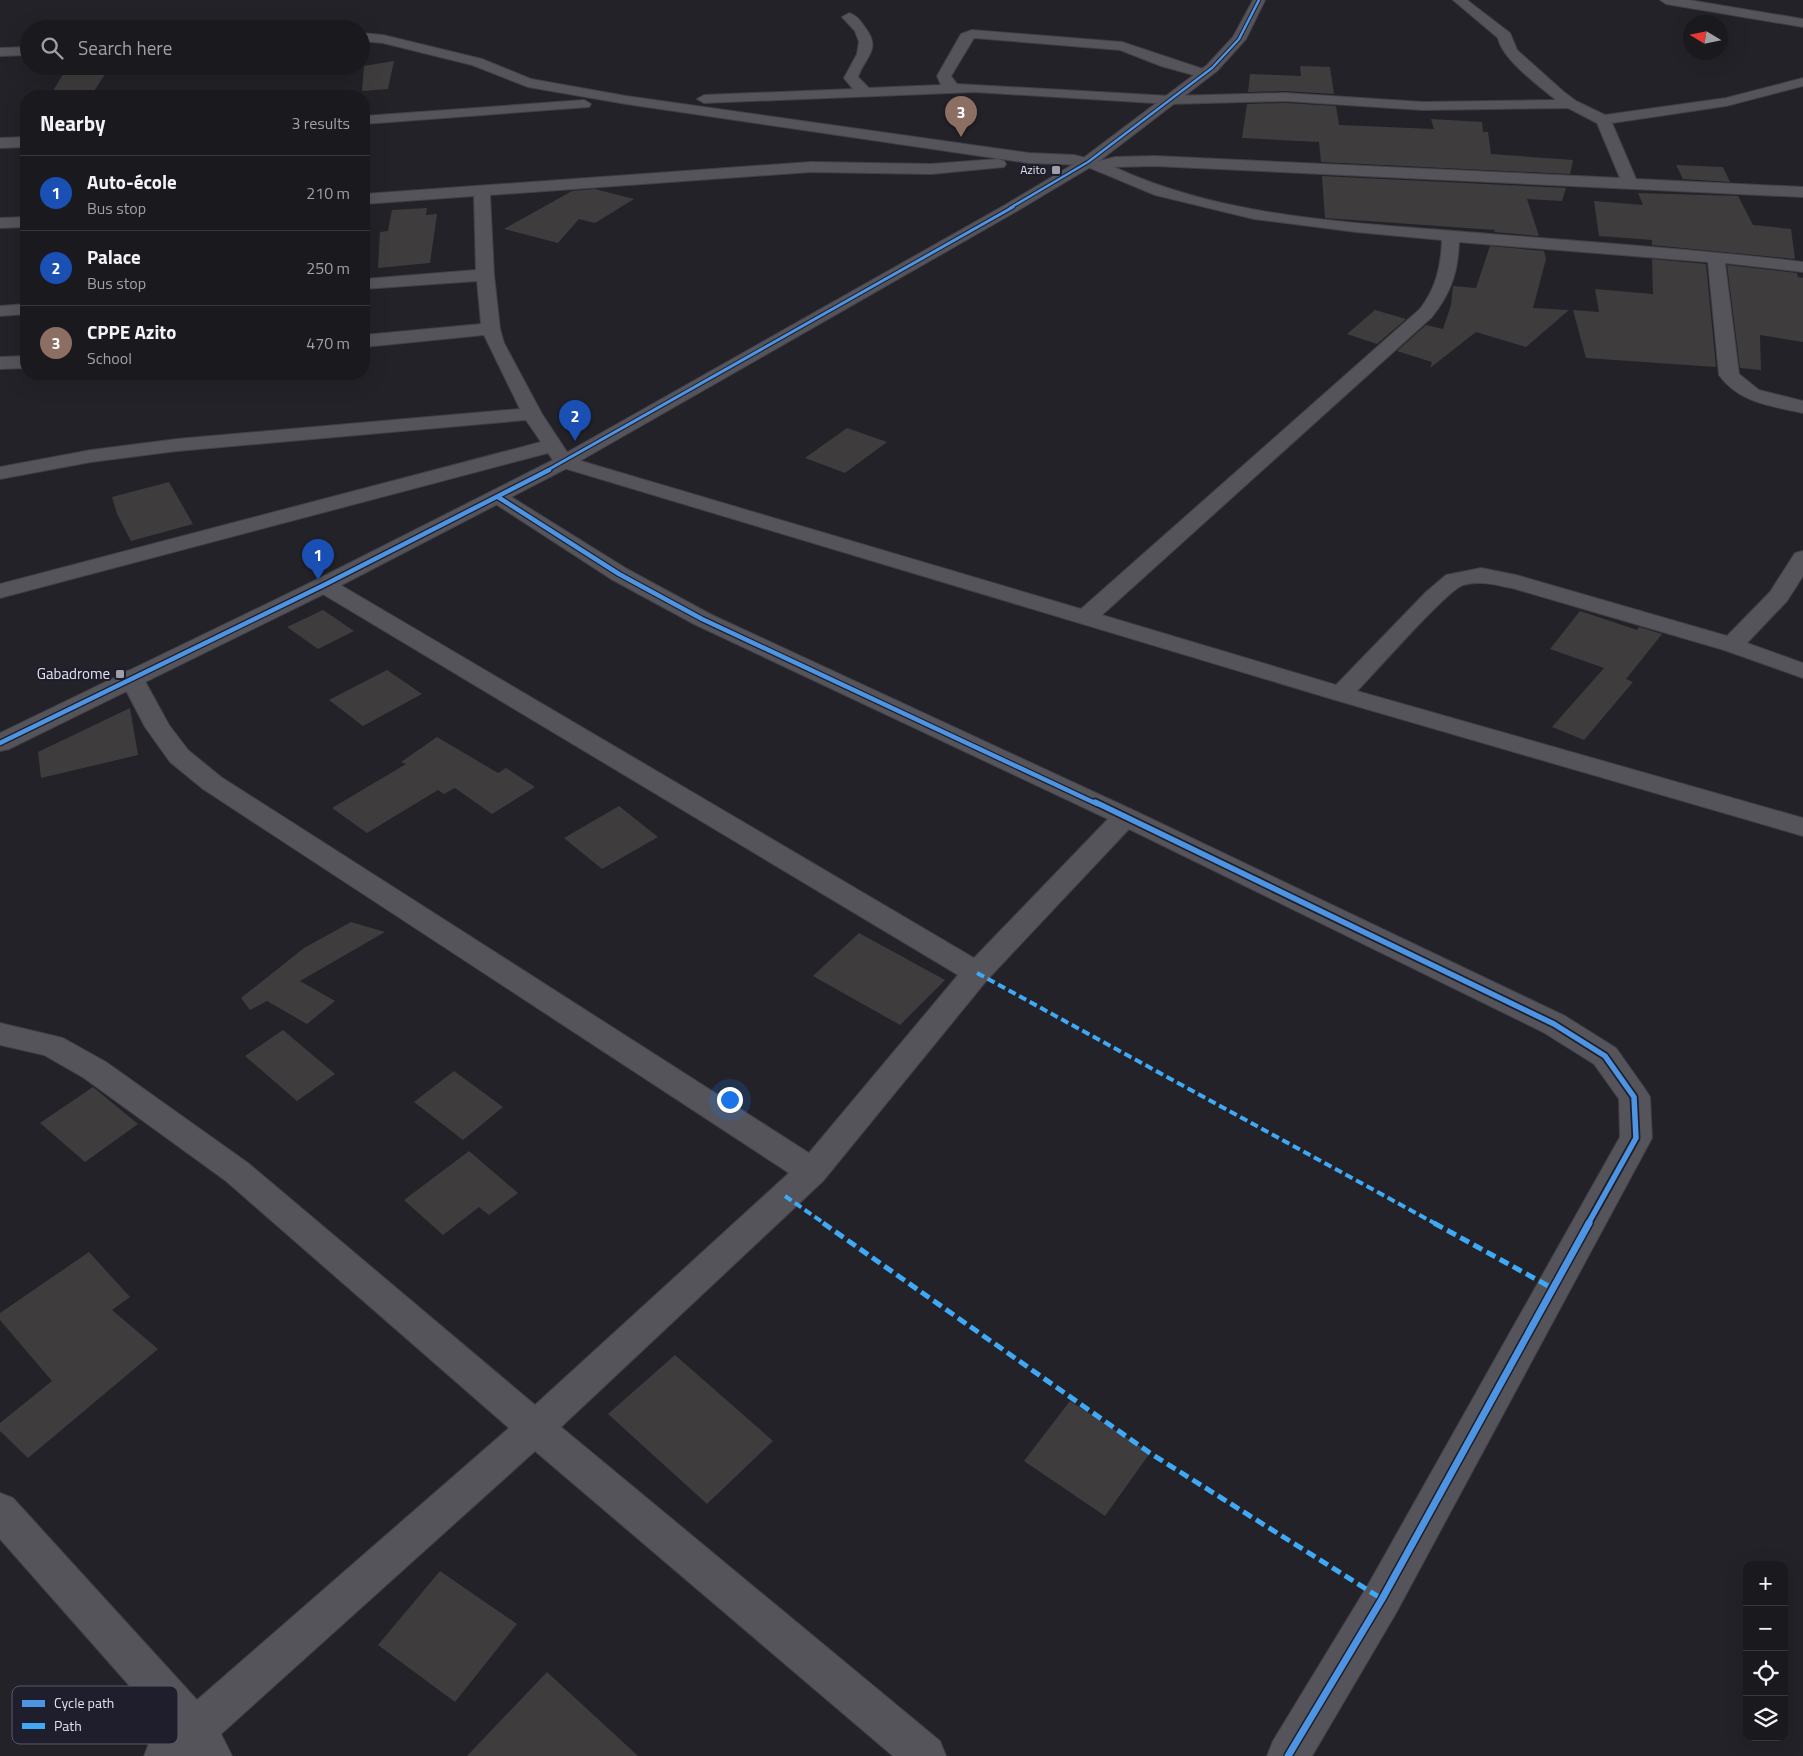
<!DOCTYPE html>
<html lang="en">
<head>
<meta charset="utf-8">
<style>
  :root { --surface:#1a1a1e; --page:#232327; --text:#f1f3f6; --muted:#9fa1a4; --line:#38383c; --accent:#9e9fa7 }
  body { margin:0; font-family:"Titillium Web",sans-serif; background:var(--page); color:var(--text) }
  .controls { position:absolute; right:15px; bottom:15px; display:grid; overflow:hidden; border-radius:10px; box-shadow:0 5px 20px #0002 }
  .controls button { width:45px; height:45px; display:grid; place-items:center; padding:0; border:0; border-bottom:1px solid var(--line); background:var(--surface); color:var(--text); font:25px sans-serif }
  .compass { position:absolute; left:1683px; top:15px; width:45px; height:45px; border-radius:50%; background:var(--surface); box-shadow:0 5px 20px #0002; rotate:280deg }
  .you { position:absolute; left:729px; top:1099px; width:18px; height:18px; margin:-12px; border:4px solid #fff; border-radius:50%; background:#1a73e8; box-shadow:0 0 0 8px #1a73e833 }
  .badge { display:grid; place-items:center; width:32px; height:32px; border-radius:50%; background:var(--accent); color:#fff; font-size:16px; font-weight:700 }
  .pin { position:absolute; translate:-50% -41px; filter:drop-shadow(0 1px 2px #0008) }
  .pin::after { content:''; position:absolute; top:26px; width:18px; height:15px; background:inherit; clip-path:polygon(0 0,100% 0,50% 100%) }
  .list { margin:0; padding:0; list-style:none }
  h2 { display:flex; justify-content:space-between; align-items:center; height:65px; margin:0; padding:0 20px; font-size:21px }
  h2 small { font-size:16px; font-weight:400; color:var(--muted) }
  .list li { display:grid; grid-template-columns:32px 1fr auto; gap:15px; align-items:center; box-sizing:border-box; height:75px; padding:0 20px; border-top:1px solid var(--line) }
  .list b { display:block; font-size:19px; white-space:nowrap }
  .list p { margin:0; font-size:16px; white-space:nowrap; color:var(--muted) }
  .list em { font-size:16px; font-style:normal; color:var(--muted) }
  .icon { flex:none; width:28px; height:28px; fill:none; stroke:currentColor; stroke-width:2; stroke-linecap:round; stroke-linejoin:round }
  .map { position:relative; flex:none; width:1803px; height:1756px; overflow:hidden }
  .search { position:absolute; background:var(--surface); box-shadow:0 5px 20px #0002; left:20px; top:20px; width:350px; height:55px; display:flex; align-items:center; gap:12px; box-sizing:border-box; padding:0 18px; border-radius:28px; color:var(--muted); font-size:19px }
  .panel { position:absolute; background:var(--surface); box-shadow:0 5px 20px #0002; left:20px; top:90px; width:350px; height:290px; border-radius:20px }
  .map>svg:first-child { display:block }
  .building { fill:#3f3c3d }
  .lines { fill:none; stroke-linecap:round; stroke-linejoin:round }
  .minor-casing { stroke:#3f3f45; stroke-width:2 }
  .tertiary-casing { stroke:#3f3f45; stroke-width:2 }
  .minor { fill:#54545a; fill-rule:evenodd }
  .tertiary { fill:#54545a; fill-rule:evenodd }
  .quiet-far1 { stroke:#3fa9f5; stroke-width:4; stroke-dasharray:8 4; stroke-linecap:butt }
  .quiet { stroke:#3fa9f5; stroke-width:5; stroke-dasharray:10 5; stroke-linecap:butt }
  .cycleway-far4-casing { stroke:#1e1e2c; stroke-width:4.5 }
  .cycleway-far3-casing { stroke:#1e1e2c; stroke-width:5 }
  .cycleway-far2-casing { stroke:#1e1e2c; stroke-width:7 }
  .cycleway-far1-casing { stroke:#1e1e2c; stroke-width:9 }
  .cycleway-casing { stroke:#1e1e2c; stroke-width:10 }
  .cycleway-far4 { stroke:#4d94e3; stroke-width:2.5 }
  .cycleway-far3 { stroke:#4d94e3; stroke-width:3 }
  .cycleway-far2 { stroke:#4d94e3; stroke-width:4.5 }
  .cycleway-far1 { stroke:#4d94e3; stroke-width:5.5 }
  .cycleway { stroke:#4d94e3; stroke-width:7 }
  .poi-dot { fill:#9e9fa7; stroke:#1e1e2c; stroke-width:2 }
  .labels { text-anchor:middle; stroke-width:4; stroke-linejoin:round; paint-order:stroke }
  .far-poi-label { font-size:12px; fill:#e1e2ec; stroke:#1e1e2c; text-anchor:end }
  .poi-label { font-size:15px; fill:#e1e2ec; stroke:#1e1e2c; text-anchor:end }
  .key { fill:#1e1e2c; stroke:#585966; stroke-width:1 }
  .key-label { font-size:14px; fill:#e1e2ec }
</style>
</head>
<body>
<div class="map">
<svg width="1803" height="1756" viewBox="0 0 1803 1756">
  <rect width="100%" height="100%" fill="#222228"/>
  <g class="building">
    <path d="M394 61 388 89 362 91 364 66Z"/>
    <path d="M68 66H110L91 96H50Z"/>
    <path d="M1300 66 1330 67 1334 94 1285 91 1248 92 1250 74 1301 76Z"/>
    <path d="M1285 103 1336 106 1339 125 1434 129 1431 119 1482 122 1483 132H1488L1491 154 1573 160 1570 174 1321 162 1319 142 1242 138 1247 104Z"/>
    <path d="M1676 165 1723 167 1730 182 1683 179Z"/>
    <path d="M1322 176 1566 188 1562 201 1527 199 1539 236 1494 232 1495 230 1325 218Z"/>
    <path d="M595 189 634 199 595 223 579 219 558 243 504 229 572 191Z"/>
    <path d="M1638 193 1738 196 1753 225 1791 229 1795 259 1652 245V240L1599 236 1594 201 1643 205Z"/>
    <path d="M427 208 426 215 437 214 430 263 378 268 380 232 388 231 392 210Z"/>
    <path d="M1490 246 1544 251 1546 259 1533 308 1569 310 1526 347 1476 332 1430 368 1432 362 1397 351 1426 325 1443 329 1451 305 1453 286 1476 288Z"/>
    <path d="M1652 259 1706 264 1716 367 1586 358 1573 310 1599 312 1595 289 1653 294Z"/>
    <path d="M1727 265 1797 273 1798 277 1803 278V342L1760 335 1761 370 1740 368Z"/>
    <path d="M1375 310 1406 319 1377 344 1347 334Z"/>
    <path d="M847 428 887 442 845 473 805 458Z"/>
    <path d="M169 482 193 524 131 541 117 514 112 497Z"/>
    <path d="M323 610 354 631 318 649 287 627Z"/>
    <path d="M1580 611 1637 630 1639 627 1662 634 1626 679 1633 682 1584 740 1552 727 1604 668 1550 649Z"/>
    <path d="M387 670 422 694 363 726 329 700Z"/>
    <path d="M130 708 138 755 41 778 38 752Z"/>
    <path d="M437 737 498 773 506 768 535 787 492 814 455 788 444 794 438 790 367 833 332 808 406 764 401 762Z"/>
    <path d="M619 806 658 837 602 869 564 838Z"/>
    <path d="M351 922 385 932 300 981 335 1001 307 1024 267 1001 250 1010 241 998 304 948Z"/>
    <path d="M859 933 945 980 900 1025 813 976Z"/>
    <path d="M283 1030 335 1074 297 1101 245 1056Z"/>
    <path d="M454 1071 503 1107 463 1140 414 1102Z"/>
    <path d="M93 1087 138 1124 85 1162 40 1123Z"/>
    <path d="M469 1151 518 1193 489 1215 479 1207 443 1235 404 1200Z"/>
    <path d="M89 1252 130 1297 112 1310 158 1349 28 1458 0 1431V1423L52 1381 0 1320V1313Z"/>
    <path d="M675 1355 773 1441 707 1504 608 1414Z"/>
    <path d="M1070 1401 1150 1453 1105 1516 1024 1461Z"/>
    <path d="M440 1571 517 1624 455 1702 378 1645Z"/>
    <path d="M547 1672 638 1756H467Z"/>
  </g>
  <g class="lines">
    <g class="minor-casing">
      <g id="minor">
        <path d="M1453 0H1467L1510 33 1517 50 1564 92 1576 101 1605 115 1726 98 1803 78V86L1726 106 1612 123 1636 179 1803 187V197L1155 166 1114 167C1219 216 1340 222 1454 231 1571 241 1687 248 1803 262V272L1725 263 1739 374 1759 390 1803 401V413C1772 406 1739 403 1719 375L1708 262 1459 242C1458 272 1451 293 1432 317L1102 615 1336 685 1426 592 1446 575 1481 568 1516 575 1727 636 1770 592 1795 553 1803 551V576L1787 601 1747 643 1803 663V678L1724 650 1512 588C1496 585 1480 580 1463 585 1446 591 1375 673 1357 691L1803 818V836L1332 699 557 466 548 453 0 598V584L541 442 526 420 177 451 91 462 0 479V467L91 450 177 439 520 409 484 335 364 347V335L481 324 477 281 364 289V279L476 270 474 196 364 204V194L811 162 931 164 998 159 1004 161 1006 164 1004 167 931 174 811 172 490 195 494 275 500 329 504 343 542 414 571 458 1081 609 1420 309C1436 288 1441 267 1442 240L1356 232 1254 219 1155 195 1083 165 1029 163 626 104 528 87 472 65 383 43 361 41V33L383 35 482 59 531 79 626 96 1029 153 1074 155 1099 161 1115 157 1155 156 1620 178 1597 123 1568 108 1423 110 1285 101 1170 104 975 92 704 103 697 99 704 95 853 89 844 78 857 54 859 42 855 31 842 17 849 13C856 15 860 20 864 26 883 50 865 56 858 77L869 88 941 85 937 76 961 34 972 30 1122 42 1209 71 1211 74 1209 77 1204 78 1161 66 1120 50 974 38 951 76 957 84 1170 96 1285 93 1423 102 1556 100C1539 86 1502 59 1498 38Z"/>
        <path d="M1660 0H1689L1803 19V27L1666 4Z"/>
        <path d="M29 47V55L0 56V48Z"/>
        <path d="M584 100 591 104 589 107 364 124V116Z"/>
        <path d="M26 137V147L0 148V138Z"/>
        <path d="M26 217V227L0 228V218Z"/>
        <path d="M26 304V314L0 316V306Z"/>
        <path d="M26 356V368L0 369V357Z"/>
        <path d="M498 491 505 493 627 569 710 614 1135 811 1565 1016 1616 1048 1645 1089 1650 1097 1652 1138 1396 1613 1312 1756H1267L1273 1741 1368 1585 1620 1137 1619 1099 1594 1064 1543 1032 1129 829 987 980 823 1181 561 1427 940 1741 946 1756H893L535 1451 221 1734 232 1756H144L150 1741 166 1727 0 1539V1493L13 1498 197 1700 509 1428 226 1181 84 1078 44 1055 0 1045V1023L63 1038 106 1062 248 1163 535 1405 789 1173 203 789 170 762 145 727 119 677 122 672 131 670 140 672 169 725 188 750 221 777 809 1153 958 975 316 590 313 585 316 580 324 578 332 580 974 958 1108 819 694 624 611 579 491 501 487 497 491 493Z"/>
      </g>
    </g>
    <g class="tertiary-casing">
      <path id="tertiary" d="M1253 0H1265L1246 39 1217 71 1094 165 1017 211 571 466 332 590 9 749 0 751V733L316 580 557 458 1005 205 1082 159 1207 65 1233 37Z"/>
    </g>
    <use href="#minor" class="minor"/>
    <use href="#tertiary" class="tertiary"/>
    <g class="quiet-far1">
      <path d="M977 973 1436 1224"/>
      <path d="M785 1196 825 1224"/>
    </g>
    <g class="quiet">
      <path d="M823 1223 1150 1453 1382 1599"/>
      <path d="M1434 1223 1552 1288"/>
    </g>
    <g class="cycleway-far4-casing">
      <path id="cycleway-far4" d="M1010 208 1088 162 1212 68 1239 39 1259 0"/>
    </g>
    <g class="cycleway-far3-casing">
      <path id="cycleway-far3" d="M546 471 1013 207"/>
    </g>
    <g class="cycleway-far2-casing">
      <g id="cycleway-far2">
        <path d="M498 497 619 574 702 619 1097 804"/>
        <path d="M0 743 324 585 549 470"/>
      </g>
    </g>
    <g class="cycleway-far1-casing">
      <path id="cycleway-far1" d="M1095 802 1554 1024 1605 1056 1634 1097 1636 1138 1588 1224"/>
    </g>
    <g class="cycleway-casing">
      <path id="cycleway" d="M1288 1756 1382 1599 1589 1223"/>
    </g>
    <use href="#cycleway-far4" class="cycleway-far4"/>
    <use href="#cycleway-far3" class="cycleway-far3"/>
    <use href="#cycleway-far2" class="cycleway-far2"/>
    <use href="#cycleway-far1" class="cycleway-far1"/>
    <use href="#cycleway" class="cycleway"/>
  </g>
  <g class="poi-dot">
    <rect x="1051" y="165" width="10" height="10" rx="2.5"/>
    <rect x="115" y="669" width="10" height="10" rx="2.5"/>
  </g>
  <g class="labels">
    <g class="far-poi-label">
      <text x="1046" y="174">Azito</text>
    </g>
    <g class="poi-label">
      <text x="110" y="679">Gabadrome</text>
    </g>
  </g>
  <rect x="12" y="1686" width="166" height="58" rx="8" class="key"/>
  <rect x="22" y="1700" width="23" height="7" fill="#4d94e3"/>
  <rect x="22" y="1723" width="23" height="6" fill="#3fa9f5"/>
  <g class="key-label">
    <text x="54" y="1708">Cycle path</text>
    <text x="54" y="1731">Path</text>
  </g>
</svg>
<div class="controls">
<button>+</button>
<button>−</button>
<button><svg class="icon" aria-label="locate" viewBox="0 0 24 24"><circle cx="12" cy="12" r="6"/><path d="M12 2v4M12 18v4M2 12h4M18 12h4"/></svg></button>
<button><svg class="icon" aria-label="layers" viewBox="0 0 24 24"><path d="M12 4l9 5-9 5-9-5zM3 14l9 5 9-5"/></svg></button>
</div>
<svg class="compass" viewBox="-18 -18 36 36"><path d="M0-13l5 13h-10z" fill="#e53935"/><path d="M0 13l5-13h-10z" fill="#9fa1a4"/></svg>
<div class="you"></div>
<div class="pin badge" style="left:318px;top:580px;background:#1a4fb4">1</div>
<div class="pin badge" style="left:575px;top:441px;background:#1a4fb4">2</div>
<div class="pin badge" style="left:961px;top:137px;background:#8d6e63">3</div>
<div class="search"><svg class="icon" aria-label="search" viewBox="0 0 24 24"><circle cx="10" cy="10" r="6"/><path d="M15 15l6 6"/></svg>Search here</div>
<section class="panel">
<h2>Nearby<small>3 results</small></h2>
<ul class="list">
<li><span class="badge" style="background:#1a4fb4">1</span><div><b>Auto-école</b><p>Bus stop</p></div><em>210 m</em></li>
<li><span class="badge" style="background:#1a4fb4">2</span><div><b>Palace</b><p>Bus stop</p></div><em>250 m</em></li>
<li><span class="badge" style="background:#8d6e63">3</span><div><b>CPPE Azito</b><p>School</p></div><em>470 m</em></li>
</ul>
</section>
</div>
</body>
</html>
